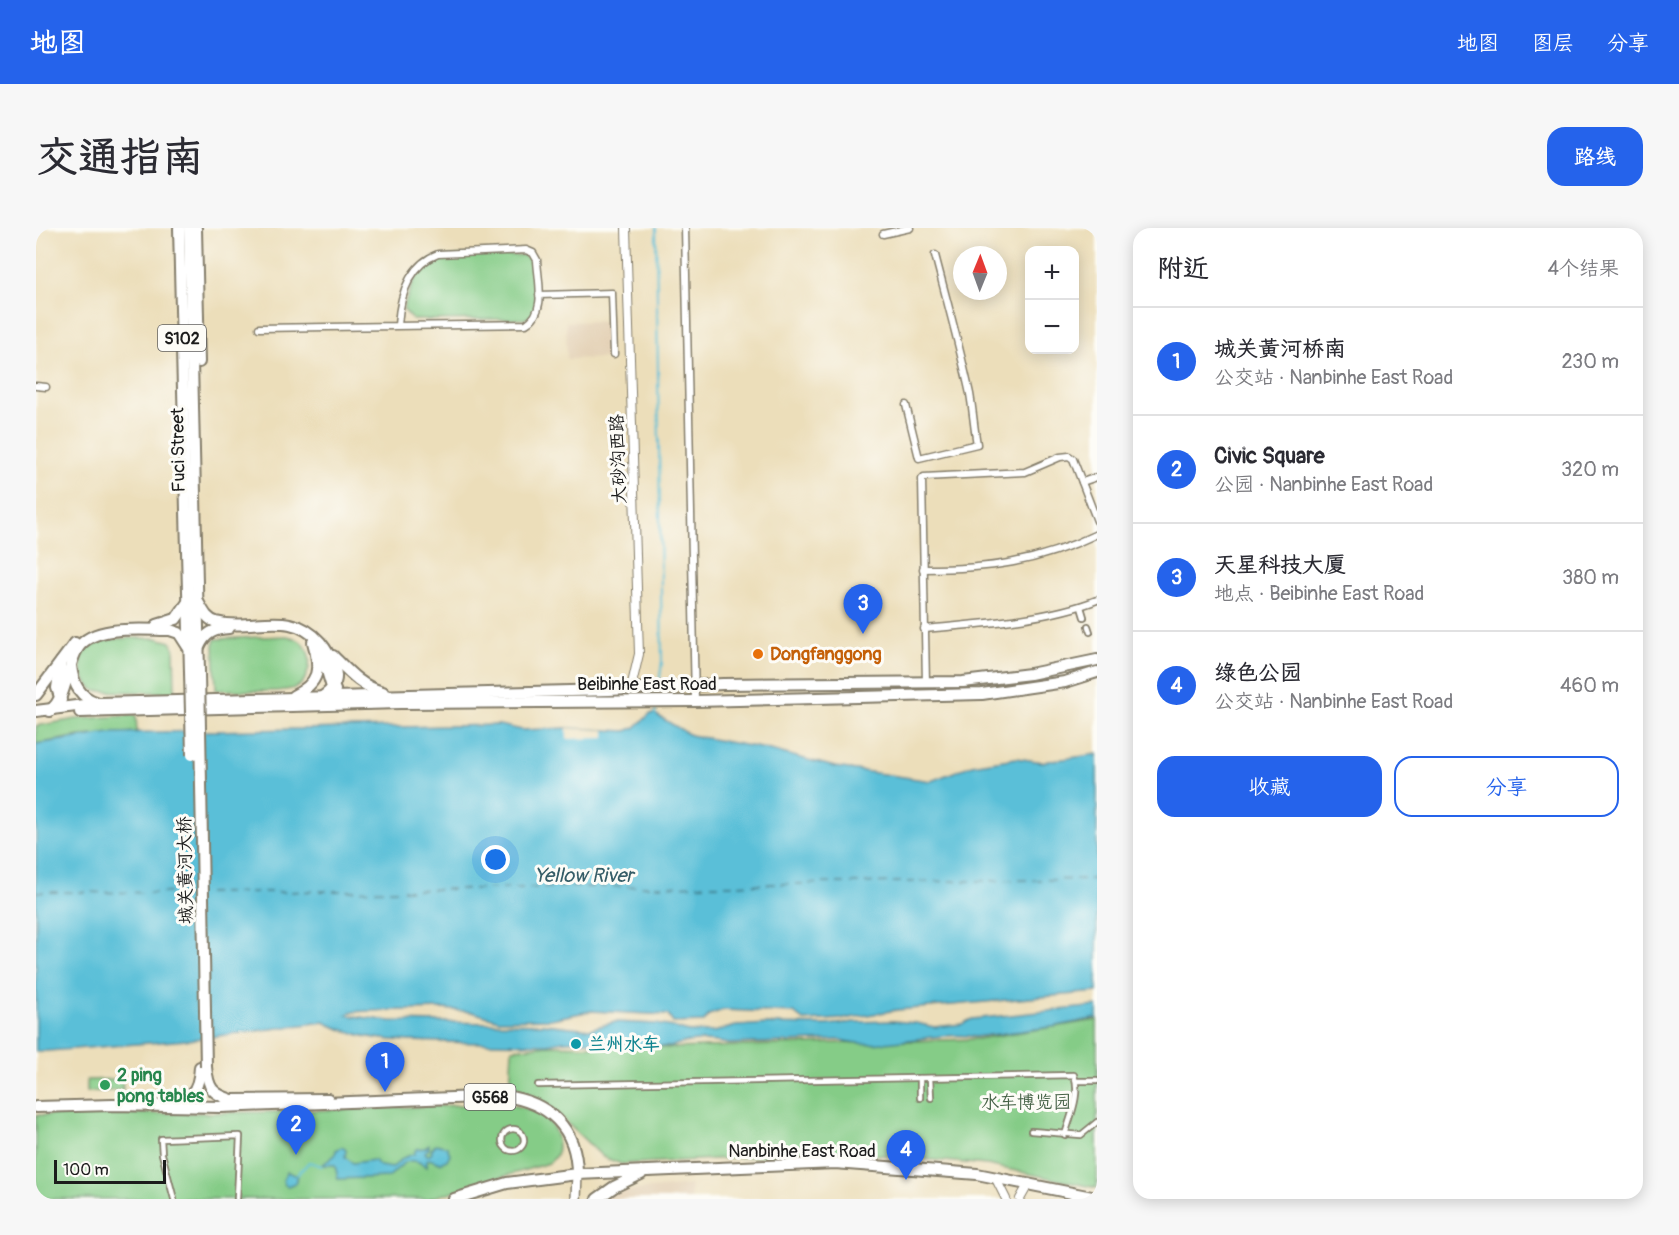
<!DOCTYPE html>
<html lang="zh">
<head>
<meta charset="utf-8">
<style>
  :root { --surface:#fff; --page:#f7f7f7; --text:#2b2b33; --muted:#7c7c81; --line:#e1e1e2; --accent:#2563eb }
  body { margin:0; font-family:Pangolin,"LXGW WenKai TC",sans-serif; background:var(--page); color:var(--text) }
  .controls { position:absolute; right:18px; top:18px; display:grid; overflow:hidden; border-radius:12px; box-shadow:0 3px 15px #0003 }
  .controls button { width:54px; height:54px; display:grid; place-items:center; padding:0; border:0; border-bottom:2px solid var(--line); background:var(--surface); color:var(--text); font:30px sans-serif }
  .compass { position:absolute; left:917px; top:18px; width:54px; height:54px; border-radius:50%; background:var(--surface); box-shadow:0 3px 15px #0003; rotate:1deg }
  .scale { position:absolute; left:18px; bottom:15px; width:112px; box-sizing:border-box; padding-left:6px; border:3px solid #1c1c1c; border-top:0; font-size:16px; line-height:21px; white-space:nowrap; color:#1c1c1c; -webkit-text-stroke:4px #fdfcf7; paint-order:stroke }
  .you { position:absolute; left:460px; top:632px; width:21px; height:21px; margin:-15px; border:4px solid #fff; border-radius:50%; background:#1a73e8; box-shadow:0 0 0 9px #1a73e833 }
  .badge { display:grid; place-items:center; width:39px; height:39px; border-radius:50%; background:var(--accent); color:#fff; font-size:20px; font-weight:700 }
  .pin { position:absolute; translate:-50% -50px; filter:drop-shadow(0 2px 3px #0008) }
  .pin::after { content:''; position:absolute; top:32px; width:21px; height:18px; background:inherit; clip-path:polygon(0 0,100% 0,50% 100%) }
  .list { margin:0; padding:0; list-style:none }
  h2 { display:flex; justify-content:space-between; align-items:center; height:78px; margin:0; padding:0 24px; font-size:26px }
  h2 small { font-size:20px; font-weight:400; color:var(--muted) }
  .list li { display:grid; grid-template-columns:39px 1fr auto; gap:18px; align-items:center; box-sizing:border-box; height:108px; padding:0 24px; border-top:2px solid var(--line) }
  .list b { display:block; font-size:22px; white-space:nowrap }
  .list p { margin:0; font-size:20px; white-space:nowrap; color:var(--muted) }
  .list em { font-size:20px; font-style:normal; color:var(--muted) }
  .actions { display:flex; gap:12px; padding:18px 24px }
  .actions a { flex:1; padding:14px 0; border:2px solid var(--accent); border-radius:18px; text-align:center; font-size:21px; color:var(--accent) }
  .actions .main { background:var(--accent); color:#fff }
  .map { position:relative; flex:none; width:1061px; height:971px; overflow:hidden; border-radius:18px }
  header { display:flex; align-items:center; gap:36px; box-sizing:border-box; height:84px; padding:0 30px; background:var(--accent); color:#fff }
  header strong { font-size:28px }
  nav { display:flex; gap:33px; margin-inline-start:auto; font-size:21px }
  .intro { display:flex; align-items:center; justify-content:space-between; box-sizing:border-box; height:144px; padding:0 36px }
  h1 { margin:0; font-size:42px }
  .button { padding:15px 27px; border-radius:18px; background:var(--accent); color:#fff; font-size:21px; font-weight:700 }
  main { display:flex; gap:36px; padding:0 36px }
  aside { flex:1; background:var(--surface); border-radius:18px; box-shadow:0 3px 15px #0003 }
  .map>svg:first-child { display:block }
  .built { fill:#e3d0b4 }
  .green { fill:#85cc87; stroke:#507452; stroke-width:1.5 }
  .water { fill:#5abfd8; stroke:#3b6e7a; stroke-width:1.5 }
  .pier { fill:#ecdeba }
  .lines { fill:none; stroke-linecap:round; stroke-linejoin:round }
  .stream { stroke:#5abfd8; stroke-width:2 }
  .ferry { stroke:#355d67; stroke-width:1.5; stroke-dasharray:8 6; stroke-linecap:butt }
  .pedestrian-casing { stroke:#847d6b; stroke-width:8 }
  .minor-casing { stroke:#847d6b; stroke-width:9 }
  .tertiary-casing { stroke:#847d6b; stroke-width:10 }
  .secondary-casing { stroke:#847d6b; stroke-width:12 }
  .primary-casing { stroke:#847d6b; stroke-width:14 }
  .trunk-casing { stroke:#847d6b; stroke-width:14 }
  .pedestrian { stroke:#fff; stroke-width:4.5 }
  .minor { stroke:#fff; stroke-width:6 }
  .tertiary { stroke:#fff; stroke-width:8 }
  .secondary { stroke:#fff; stroke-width:9 }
  .primary { stroke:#fff; stroke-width:10 }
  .trunk { stroke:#fff; stroke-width:10 }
  .primary-bridge-casing { stroke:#847d6b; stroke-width:14; stroke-linecap:butt }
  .primary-bridge { stroke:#fff; stroke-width:10 }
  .food-dot { fill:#e8710a; stroke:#fdfcf7; stroke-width:2 }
  .culture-dot { fill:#0f9aa8; stroke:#fdfcf7; stroke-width:2 }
  .leisure-dot { fill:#2e9e5b; stroke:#fdfcf7; stroke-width:2 }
  .labels { text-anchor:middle; stroke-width:6; stroke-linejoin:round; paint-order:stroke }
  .shield { fill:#fdfcf7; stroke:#605f5e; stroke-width:1.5 }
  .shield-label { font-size:16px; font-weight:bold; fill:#1c1c1c }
  .street-label { font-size:18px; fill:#1c1c1c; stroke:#fdfcf7 }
  .food-label { font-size:18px; font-weight:bold; fill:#c56008; stroke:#fdfcf7; text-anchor:start }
  .culture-label { font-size:18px; font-weight:bold; fill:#0d838f; stroke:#fdfcf7; text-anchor:start }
  .leisure-label { font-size:18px; font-weight:bold; fill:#27864d; stroke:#fdfcf7; text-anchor:start }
  .park-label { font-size:18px; fill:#466247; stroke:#fdfcf7 }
  .water-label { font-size:20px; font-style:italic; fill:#355d67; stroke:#fdfcf7 }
</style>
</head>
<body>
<header>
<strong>地图</strong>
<nav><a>地图</a><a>图层</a><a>分享</a></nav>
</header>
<div class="intro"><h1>交通指南</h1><a class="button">路线</a></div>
<main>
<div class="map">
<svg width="1061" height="971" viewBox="0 0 1061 971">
  <rect width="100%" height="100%" fill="#fdfcf7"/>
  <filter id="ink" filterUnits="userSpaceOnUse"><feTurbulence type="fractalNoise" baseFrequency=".0167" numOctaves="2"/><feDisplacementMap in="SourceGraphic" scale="12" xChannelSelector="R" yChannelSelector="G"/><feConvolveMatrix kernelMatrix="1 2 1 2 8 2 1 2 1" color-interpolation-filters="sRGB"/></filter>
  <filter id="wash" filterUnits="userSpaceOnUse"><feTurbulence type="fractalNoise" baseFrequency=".008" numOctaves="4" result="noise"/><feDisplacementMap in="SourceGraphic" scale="24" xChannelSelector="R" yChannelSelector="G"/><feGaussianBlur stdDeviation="1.35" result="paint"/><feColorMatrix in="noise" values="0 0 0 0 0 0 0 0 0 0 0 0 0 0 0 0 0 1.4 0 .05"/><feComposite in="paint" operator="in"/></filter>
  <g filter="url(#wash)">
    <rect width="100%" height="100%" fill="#ecdeba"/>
    <g class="built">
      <path d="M572 93 573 130 531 131 530 94Z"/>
      <path d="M655 957 654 971H560V966Z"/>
    </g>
    <g class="green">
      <path d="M487 27 496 34 500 82 497 87 489 91 377 92 367 81C373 65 378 44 394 33 407 24 468 28 487 27Z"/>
      <path d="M251 408C263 411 270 415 273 428 275 439 270 456 259 460 240 466 201 462 180 462L178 416 179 411Z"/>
      <path d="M120 410 135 414 138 421 139 465 60 463C45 454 43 440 47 424 69 406 93 411 120 410Z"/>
      <path d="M100 487 101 504 44 508 0 516V498L40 491Z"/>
      <path d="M1061 792V960L951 937 812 924 585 936 567 929 515 880 496 867 474 859 476 821 513 817 636 820 941 811Z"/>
      <path d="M86 851 87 862 51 864V852Z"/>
      <path d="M453 876C479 876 515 880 521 910 523 922 522 928 513 935L392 971H0V887L233 884Z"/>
    </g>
    <g class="water">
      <path d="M614 486H619L654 507 730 521 799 539 895 553 936 537 980 530 1007 534 1061 526V764L861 782 808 791 768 793 758 785 687 782 673 787 668 794 637 795 632 787 555 783 515 791 463 792 436 784 408 781 332 783 315 784 311 787 354 793 507 796 554 801 579 794 620 796 637 799 652 804H678L700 798 731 796 791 797 819 794 857 793 880 795 898 799 926 796 936 791 1061 778V790L1016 799 939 809C895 802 849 824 805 812L693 816C675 812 651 811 635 819L566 817C549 811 529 812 512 816 478 815 444 815 410 814 368 813 327 814 288 794L151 812 0 824V516L73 505 463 497 486 502 531 500 590 503 598 500Z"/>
      <path d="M400 916 411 919 414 926 411 932 404 935 393 931 391 932V939C373 926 367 935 353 949L302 951 299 937H286L299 927 300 922 306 919 310 922 309 929 317 935 338 932 344 938 356 940 367 930 378 926 380 921 389 920 393 917V921L389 924 391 927H394L396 924 395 922Z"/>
      <path d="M251 944 262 948 259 955 252 958 249 957 247 952Z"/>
    </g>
    <path class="pier" d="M531 500 569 502V510L531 511Z"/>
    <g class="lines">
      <g class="stream">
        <path d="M620 0 626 434 623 456"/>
        <path d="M619 489 620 476"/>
        <path d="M261 947 273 934 286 938"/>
      </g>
      <g class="ferry">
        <path d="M0 664 163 665"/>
        <path d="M171 665 1061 651"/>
      </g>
    </g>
  </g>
  <g filter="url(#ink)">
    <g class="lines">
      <g class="pedestrian-casing">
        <g id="pedestrian">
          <path d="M1045 379 1048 389"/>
          <path d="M1052 398 1054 404"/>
          <path d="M884 850V870"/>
          <path d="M894 850 895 870"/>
          <path d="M1040 853H1061"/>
          <path d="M502 857 1038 847C1045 866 1034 889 1029 907"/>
          <circle cx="477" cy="912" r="11"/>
          <path d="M995 903 1045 907 1061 894"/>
          <path d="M138 971 126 926 125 911 204 908 201 971"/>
        </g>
      </g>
      <g class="minor-casing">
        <g id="minor">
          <path d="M649 0 659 473"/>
          <path d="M847 6 874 0"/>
          <path d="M503 67 576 65 578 126"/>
          <path d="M223 100 490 96C511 84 502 53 501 32L497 25 490 22 402 26C372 37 364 68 362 97"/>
          <path d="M0 158 10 159"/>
          <path d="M870 177 883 230 941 216C938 200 937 183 934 166 924 120 911 73 899 27"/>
          <path d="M1046 254 1061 249"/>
          <path d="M887 341C952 341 1001 335 1061 306"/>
          <path d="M888 401C941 396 1011 392 1061 372"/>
          <path d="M890 455 886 251 888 249 989 244 1024 229 1033 228 1037 231 1061 293"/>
        </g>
      </g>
      <g class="tertiary-casing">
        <g id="tertiary">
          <path d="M590 0 603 426 595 460"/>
          <path d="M959 949 970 971"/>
          <path d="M984 971 993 955"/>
        </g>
      </g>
      <g class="secondary-casing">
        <path id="secondary" d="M540 971 541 946"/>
      </g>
      <g class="primary-casing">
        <g id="primary">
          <path d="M143 0 154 444"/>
          <path d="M153 0 163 444"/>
          <path d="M160 0 163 134"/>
          <path d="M162 374C167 382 170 391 180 394 217 404 253 379 284 414 291 422 296 432 299 442 303 454 296 462 286 469"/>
          <path d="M121 397 140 391 152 374"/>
          <path d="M163 419C169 405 178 401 193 400"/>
          <path d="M286 426 295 456 299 462"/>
          <path d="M297 428C312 443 326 459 347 464"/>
          <path d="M35 438C37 455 43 469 60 474"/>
          <path d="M0 467 39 415"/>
          <path d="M257 468C284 455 285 441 277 414"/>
          <path d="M25 472 21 460 25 434"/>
          <path d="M0 483 64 475 573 462 687 456 927 454 994 446 1061 432"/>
          <path d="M14 483C26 472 28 460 32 446 35 437 37 427 42 420 58 396 108 402 134 402L143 405 152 419"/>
          <path d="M44 484 364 475 659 473 946 466 1029 454 1061 444"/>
          <path d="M170 839C172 860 176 866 196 872L292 871"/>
          <path d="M128 876C153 872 163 866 164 839"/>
          <path d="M541 946 799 935 941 946 1061 970"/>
          <path d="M561 971 578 959 605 946"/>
        </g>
      </g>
      <g class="trunk-casing">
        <path id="trunk" d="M0 879 77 877 185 879 468 868C513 874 541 900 541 946L471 955 418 971"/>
      </g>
      <use href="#pedestrian" class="pedestrian"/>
      <use href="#minor" class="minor"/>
      <use href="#tertiary" class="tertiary"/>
      <use href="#secondary" class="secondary"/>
      <use href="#primary" class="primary"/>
      <use href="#trunk" class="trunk"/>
      <g class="primary-bridge-casing">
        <g id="primary-bridge">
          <path d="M154 444 156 527"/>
          <path d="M163 444 170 839"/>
        </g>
      </g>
      <use href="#primary-bridge" class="primary-bridge"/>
    </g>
  </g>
  <circle class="food-dot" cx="722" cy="426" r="6"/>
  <circle class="culture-dot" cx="540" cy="816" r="6"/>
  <circle class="leisure-dot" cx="69" cy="857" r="6"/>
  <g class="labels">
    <g class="shield">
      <rect x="122" y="97" width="48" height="26" rx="4.5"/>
      <rect x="428.5" y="856" width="51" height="26" rx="4.5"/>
    </g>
    <g class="shield-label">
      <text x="146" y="116">S102</text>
      <text x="454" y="875">G568</text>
    </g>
    <g class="street-label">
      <text transform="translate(142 222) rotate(-91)" y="6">Fuci Street</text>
      <text transform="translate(582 231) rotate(-92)" y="6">大砂沟西路</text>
      <text x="611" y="462">Beibinhe East Road</text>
      <text transform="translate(149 642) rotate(-91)" y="6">城关黄河大桥</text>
      <text x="766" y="929">Nanbinhe East Road</text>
    </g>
    <g class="food-label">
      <text x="734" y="432">Dongfanggong</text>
    </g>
    <g class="culture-label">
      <text x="552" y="822">兰州水车</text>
    </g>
    <g class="leisure-label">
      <text x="81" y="853">2 ping<tspan x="81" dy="21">pong tables</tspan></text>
    </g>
    <g class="park-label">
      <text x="990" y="880">水车博览园</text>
    </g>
    <g class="water-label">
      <text x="548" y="654">Yellow River</text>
    </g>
  </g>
</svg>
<div class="controls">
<button>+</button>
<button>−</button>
</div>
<svg class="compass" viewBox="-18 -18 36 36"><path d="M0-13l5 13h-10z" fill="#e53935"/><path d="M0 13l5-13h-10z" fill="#7c7c81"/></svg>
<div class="scale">100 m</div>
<div class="you"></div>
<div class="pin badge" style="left:349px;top:864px">1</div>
<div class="pin badge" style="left:260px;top:927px">2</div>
<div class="pin badge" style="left:827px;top:406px">3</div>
<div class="pin badge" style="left:870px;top:952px">4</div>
</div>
<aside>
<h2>附近<small>4个结果</small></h2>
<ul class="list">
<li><span class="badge">1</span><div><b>城关黄河桥南</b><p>公交站 · Nanbinhe East Road</p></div><em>230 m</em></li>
<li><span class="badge">2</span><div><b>Civic Square</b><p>公园 · Nanbinhe East Road</p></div><em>320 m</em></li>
<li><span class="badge">3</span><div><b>天星科技大厦</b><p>地点 · Beibinhe East Road</p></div><em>380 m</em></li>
<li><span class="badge">4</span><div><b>绿色公园</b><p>公交站 · Nanbinhe East Road</p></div><em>460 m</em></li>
</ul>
<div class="actions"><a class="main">收藏</a><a>分享</a></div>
</aside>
</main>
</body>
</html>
